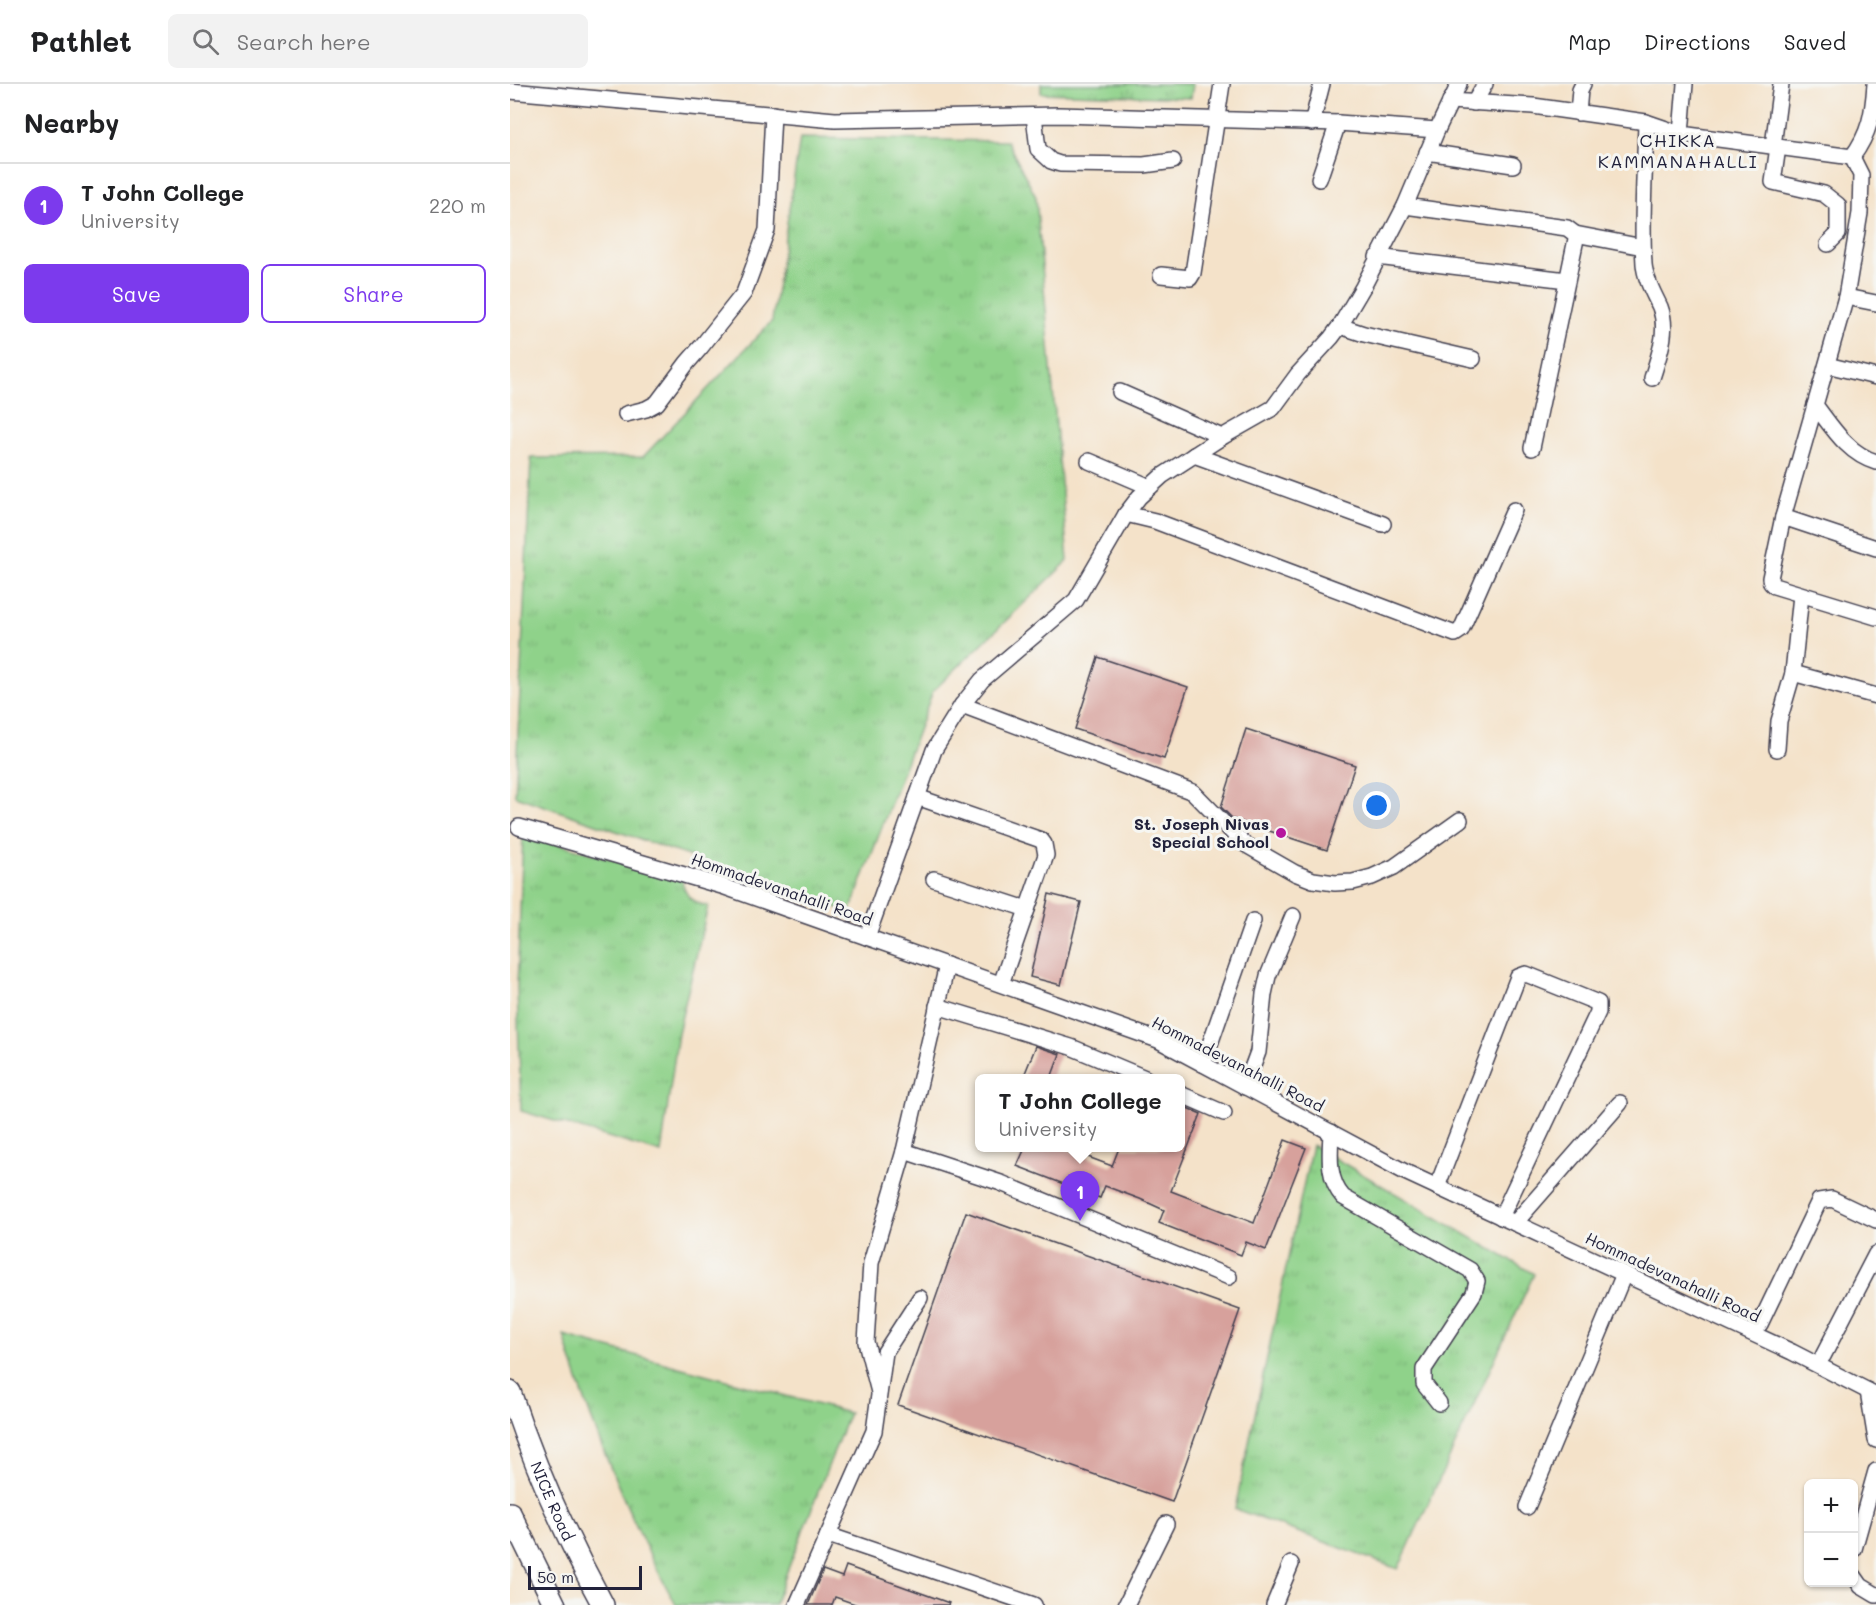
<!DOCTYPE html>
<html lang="en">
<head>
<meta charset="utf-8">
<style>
  :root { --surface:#fff; --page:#f2f2f2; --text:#202124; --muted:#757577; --line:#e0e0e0; --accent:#7c3aed }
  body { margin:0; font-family:Mali,sans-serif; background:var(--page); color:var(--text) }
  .controls { position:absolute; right:18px; bottom:18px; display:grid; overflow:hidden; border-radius:9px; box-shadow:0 2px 4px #0004 }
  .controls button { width:54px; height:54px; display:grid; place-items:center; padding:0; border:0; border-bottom:2px solid var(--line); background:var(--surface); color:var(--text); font:30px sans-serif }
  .scale { position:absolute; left:18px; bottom:15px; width:114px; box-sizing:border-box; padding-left:6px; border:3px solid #22223b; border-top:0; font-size:16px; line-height:21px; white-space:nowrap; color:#22223b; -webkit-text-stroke:4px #f6f6f2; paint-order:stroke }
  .you { position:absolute; left:867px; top:722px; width:21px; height:21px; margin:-15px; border:4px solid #fff; border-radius:50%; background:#1a73e8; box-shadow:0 0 0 9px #1a73e833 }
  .badge { display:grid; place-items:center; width:39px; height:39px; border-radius:50%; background:var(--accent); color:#fff; font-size:20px; font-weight:700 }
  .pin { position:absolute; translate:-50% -50px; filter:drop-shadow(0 2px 3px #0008) }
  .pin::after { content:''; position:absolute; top:32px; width:21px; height:18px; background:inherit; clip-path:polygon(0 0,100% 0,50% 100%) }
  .popup { position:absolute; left:465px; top:990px; width:210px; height:78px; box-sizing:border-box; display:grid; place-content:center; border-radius:9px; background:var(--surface); filter:drop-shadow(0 2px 4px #0005); font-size:20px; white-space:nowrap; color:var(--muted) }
  .popup b { font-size:22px; color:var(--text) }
  .popup::after { content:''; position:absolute; left:50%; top:100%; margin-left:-12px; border:12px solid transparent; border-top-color:var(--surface) }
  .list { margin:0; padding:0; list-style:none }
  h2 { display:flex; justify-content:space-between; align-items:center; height:78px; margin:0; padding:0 24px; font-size:26px }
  h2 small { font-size:20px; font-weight:400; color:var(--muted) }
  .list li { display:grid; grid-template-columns:39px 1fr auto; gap:18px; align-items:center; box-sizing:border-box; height:84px; padding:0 24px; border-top:2px solid var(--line) }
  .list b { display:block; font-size:22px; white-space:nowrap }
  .list p { margin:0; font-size:20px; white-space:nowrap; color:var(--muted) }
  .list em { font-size:20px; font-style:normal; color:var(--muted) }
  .actions { display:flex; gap:12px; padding:18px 24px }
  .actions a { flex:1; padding:14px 0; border:2px solid var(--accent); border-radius:9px; text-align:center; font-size:21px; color:var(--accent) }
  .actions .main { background:var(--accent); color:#fff }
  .icon { flex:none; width:33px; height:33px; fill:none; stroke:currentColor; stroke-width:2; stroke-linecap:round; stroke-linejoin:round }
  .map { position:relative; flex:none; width:1366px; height:1521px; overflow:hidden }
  header { display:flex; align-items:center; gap:36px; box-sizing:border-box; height:84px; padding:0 30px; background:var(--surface); border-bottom:2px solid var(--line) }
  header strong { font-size:28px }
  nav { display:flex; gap:33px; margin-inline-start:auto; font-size:21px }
  .search { width:420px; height:54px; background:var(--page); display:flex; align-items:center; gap:15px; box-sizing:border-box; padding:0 21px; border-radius:9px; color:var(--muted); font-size:22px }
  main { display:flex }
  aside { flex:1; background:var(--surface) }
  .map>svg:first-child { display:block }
  .grass { fill:url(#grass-tufts); stroke:#587a62; stroke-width:1.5 }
  .building { fill:#d7a19c }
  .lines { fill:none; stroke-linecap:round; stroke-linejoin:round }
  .minor-casing { stroke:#423f50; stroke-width:18 }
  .highway-casing { stroke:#423f50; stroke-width:24 }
  .minor { stroke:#fff; stroke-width:15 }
  .highway { stroke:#fff; stroke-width:21 }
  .poi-dot { fill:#b5179e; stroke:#f6f6f2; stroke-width:2 }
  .labels { text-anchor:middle; stroke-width:6; stroke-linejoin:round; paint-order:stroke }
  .poi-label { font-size:16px; font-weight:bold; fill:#22223b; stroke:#f6f6f2; text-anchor:end }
  .street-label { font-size:16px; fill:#22223b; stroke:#f6f6f2 }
  .neighbourhood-label { font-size:18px; letter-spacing:1.5px; fill:#22223b; stroke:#f6f6f2 }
</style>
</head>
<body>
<header>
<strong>Pathlet</strong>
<div class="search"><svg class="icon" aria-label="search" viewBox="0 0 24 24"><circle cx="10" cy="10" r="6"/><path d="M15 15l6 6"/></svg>Search here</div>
<nav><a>Map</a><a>Directions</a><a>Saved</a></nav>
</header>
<main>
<aside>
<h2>Nearby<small></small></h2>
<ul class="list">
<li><span class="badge">1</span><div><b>T John College</b><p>University</p></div><em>220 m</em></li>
</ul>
<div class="actions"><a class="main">Save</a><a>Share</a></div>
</aside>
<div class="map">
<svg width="1366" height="1521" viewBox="0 0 1366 1521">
  <defs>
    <pattern id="grass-tufts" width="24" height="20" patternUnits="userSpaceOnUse" patternTransform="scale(1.5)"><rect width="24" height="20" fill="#8fd28a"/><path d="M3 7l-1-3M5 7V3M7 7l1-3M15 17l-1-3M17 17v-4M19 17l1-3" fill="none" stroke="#7bb478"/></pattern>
  </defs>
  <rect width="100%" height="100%" fill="#f6f6f2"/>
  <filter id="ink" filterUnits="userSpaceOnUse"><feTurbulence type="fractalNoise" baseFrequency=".0167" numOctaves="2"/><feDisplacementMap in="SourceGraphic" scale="12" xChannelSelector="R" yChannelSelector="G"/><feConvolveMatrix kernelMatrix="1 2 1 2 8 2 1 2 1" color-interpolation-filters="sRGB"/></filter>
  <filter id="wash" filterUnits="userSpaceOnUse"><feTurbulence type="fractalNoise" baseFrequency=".008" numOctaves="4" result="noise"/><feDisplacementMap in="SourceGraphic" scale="24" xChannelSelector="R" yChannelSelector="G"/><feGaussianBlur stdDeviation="1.35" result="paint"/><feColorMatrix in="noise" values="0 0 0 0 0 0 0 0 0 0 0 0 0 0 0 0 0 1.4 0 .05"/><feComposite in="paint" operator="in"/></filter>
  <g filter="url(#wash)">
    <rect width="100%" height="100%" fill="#f4e2c9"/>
    <g class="grass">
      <path d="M531 0H683L681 14 531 9Z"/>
      <path d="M290 54 497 57 526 113 558 477 423 607 340 828 5 712 21 374 133 373 262 237Z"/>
      <path d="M13 750 172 795C174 811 182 819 198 822L168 949 151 1069 11 1027 7 903Z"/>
      <path d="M802 1061 1024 1190 888 1485 725 1425Z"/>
      <path d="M54 1252 339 1329 264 1521H166C119 1435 82 1346 54 1252Z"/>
    </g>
    <g id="blocks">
      <g class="building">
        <path d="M588 573 678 603 654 675 565 645Z"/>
        <path d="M736 645 845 681 817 766 723 735 711 723Z"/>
        <path d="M539 810 571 818 551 901 520 893Z"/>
        <path d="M526 962 550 970 541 994H513Z"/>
        <path d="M670 1021 691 1030 661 1107 744 1139 775 1056 796 1064 756 1166 736 1158 731 1171 649 1139 654 1126 630 1115 595 1102 590 1114 507 1082 515 1064H554L602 1082 609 1064H670Z"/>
        <path d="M456 1128 730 1226 662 1418 388 1321Z"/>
        <path d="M336 1482 439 1519 438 1521H348L325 1513 322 1521H298L313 1486 332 1493Z"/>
      </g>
    </g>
  </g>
  <g filter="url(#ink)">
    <use href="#blocks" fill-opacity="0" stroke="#423f50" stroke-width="1.5"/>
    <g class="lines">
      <g class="minor-casing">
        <g id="minor">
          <path d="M0 7 325 36 549 31 828 39 927 46"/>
          <path d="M940 17 1023 22 1136 38 1171 50 1342 73C1360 49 1363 29 1365 0"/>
          <path d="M964 19 975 0"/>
          <path d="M1068 29 1070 6 1073 0"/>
          <path d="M524 32 528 65 541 77 550 80 634 81 663 77"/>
          <path d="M1136 38C1135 85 1131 134 1134 180 1135 195 1144 210 1150 223 1159 247 1149 271 1142 294"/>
          <path d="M802 39 812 0"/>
          <path d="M1171 50 1175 0"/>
          <path d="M1263 62 1271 0"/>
          <path d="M1268 63 1263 98 1314 110 1328 121V150L1318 160"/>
          <path d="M917 68 1003 81"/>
          <path d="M1342 73 1351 91 1350 129 1336 213 1273 433 1260 494 1261 499 1264 502 1366 533"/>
          <path d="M809 95 828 39"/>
          <path d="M895 122 1057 144 1065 150 1066 155 1022 364"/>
          <path d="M1065 150 1133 163"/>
          <path d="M867 173 1057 196"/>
          <path d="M651 191 680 194 683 189 712 0"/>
          <path d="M1336 213 1366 219"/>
          <path d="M830 242 854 250 963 275"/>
          <path d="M1317 281 1366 293"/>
          <path d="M610 308 712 353"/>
          <path d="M1305 321C1322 343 1338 370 1366 378"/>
          <path d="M116 330 136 325 147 319 177 279 191 263 234 209 257 146 263 30"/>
          <path d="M684 371 873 440"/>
          <path d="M579 377 640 403"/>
          <path d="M616 430 645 437 945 550 951 546 1004 426"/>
          <path d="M1273 433 1366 464"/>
          <path d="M1283 589 1366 612"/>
          <path d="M452 621 683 708 733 759 785 789 803 796 825 799 843 798 862 793 884 783 950 736"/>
          <path d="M1267 665 1269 637 1283 589 1291 511"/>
          <path d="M407 713 531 756 534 760 536 771 491 900"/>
          <path d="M9 743 212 802 648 956 895 1088 1282 1268 1366 1311"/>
          <path d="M424 795 517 825"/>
          <path d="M357 853 424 666 452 621 472 596 566 516 616 430 629 413 652 392 712 353 763 324 788 290 821 254 830 242 853 203 895 122 927 46 949 0"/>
          <path d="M427 922 561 963 635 994"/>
          <path d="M693 980 743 837"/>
          <path d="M735 1003 748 968 754 910 758 892 783 832"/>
          <path d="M670 1010 714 1029"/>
          <path d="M821 1048C820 1071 817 1095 833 1113L960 1186 967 1197 964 1209 914 1285V1300L929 1319"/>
          <path d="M394 1067 437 881"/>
          <path d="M927 1103 1008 893 1016 890 1088 919V928L991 1133"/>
          <path d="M1005 1139 1110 1019"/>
          <path d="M1250 1240 1309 1117 1322 1115 1366 1136"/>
          <path d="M1313 1272 1366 1170"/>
          <path d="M1358 1307 1366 1356"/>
          <path d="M369 1308 356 1258 361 1179 394 1067 491 1099 719 1193"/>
          <path d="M1017 1423 1114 1190"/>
          <path d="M318 1451 524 1521"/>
          <path d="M1344 1465 1366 1387"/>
          <path d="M1344 1492 1351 1502 1366 1511"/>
          <path d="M287 1521 364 1347 375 1268 410 1214"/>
          <path d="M616 1521 656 1440"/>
          <path d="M764 1521 781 1480"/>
        </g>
      </g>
      <g class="highway-casing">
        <g id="highway">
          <path id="s1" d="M0 1308C24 1381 56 1453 93 1521"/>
          <path d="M0 1429 45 1521"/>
        </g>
      </g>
      <use href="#minor" class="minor"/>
      <use href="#highway" class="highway"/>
    </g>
  </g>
  <circle class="poi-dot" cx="771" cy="749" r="6"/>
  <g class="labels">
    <g class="poi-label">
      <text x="759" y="746">St. Joseph Nivas<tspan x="759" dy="18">Special School</tspan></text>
    </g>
    <g class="street-label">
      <text transform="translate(272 805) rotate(19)" y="6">Hommadevanahalli Road</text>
      <text transform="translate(728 980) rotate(27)" y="6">Hommadevanahalli Road</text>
      <text transform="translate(1163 1193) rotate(25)" y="6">Hommadevanahalli Road</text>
      <text dy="6" stroke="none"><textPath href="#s1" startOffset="117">NICE Road</textPath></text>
    </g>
    <g class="neighbourhood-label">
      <text x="1168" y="63">CHIKKA<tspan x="1168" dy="21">KAMMANAHALLI</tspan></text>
    </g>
  </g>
</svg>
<div class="controls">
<button>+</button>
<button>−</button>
</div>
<div class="scale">50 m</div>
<div class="you"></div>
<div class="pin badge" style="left:570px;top:1137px">1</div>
<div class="popup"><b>T John College</b>University</div>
</div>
</main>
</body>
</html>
